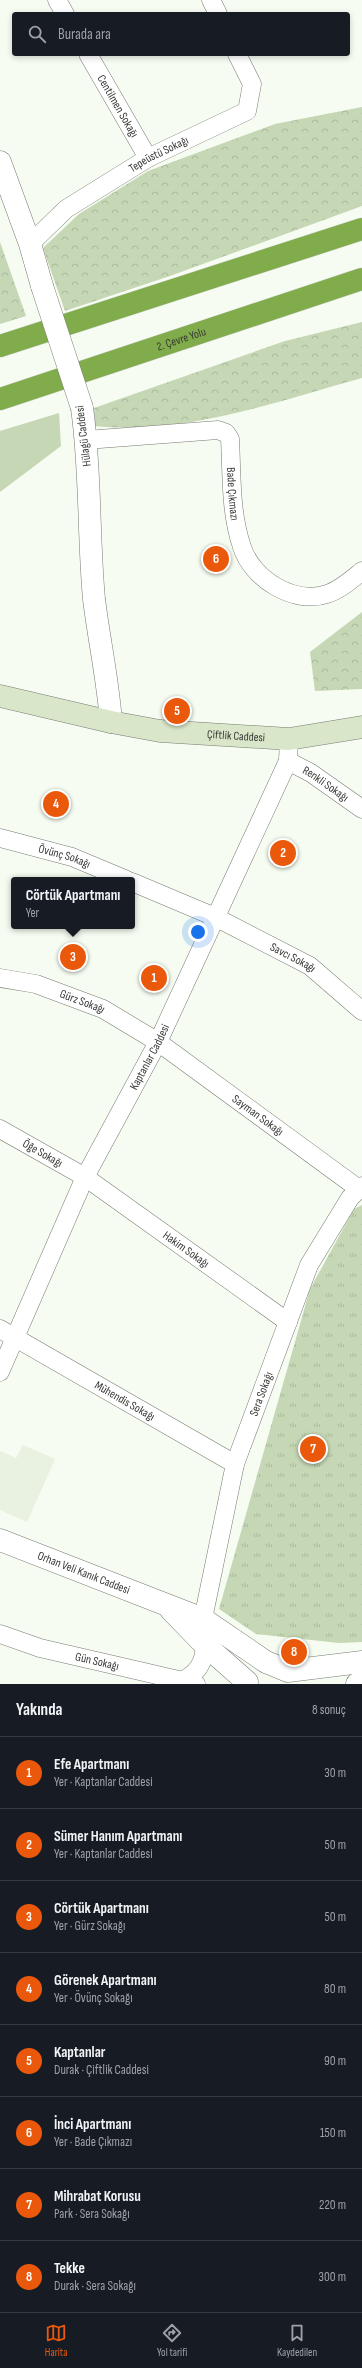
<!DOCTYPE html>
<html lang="tr">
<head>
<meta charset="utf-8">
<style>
  :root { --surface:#171b24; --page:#242831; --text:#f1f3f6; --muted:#9ea1a6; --line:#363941; --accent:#ea580c }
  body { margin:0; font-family:"Sofia Sans Condensed",sans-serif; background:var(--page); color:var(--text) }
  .you { position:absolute; left:198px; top:932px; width:14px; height:14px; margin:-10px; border:3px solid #fff; border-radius:50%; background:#1a73e8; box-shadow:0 0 0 6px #1a73e833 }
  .badge { display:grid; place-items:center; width:26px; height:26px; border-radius:50%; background:var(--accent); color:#fff; font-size:13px; font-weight:700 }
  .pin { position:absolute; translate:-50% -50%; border:2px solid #fff; box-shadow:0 1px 4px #0006 }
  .popup { position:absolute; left:11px; top:877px; width:124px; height:52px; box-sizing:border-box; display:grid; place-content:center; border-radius:4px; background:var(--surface); filter:drop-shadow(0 1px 3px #0005); font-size:13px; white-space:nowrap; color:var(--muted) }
  .popup b { font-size:15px; color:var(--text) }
  .popup::after { content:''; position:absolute; left:50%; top:100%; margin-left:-8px; border:8px solid transparent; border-top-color:var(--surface) }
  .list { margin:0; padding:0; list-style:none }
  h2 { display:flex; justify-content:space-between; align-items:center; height:52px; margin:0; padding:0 16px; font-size:17px }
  h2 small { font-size:13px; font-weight:400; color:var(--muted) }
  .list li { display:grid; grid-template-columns:26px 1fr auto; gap:12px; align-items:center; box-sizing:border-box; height:72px; padding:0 16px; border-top:1px solid var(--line) }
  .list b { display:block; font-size:15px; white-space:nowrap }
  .list p { margin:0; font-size:13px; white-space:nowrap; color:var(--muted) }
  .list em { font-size:13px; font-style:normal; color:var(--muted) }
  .icon { flex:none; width:22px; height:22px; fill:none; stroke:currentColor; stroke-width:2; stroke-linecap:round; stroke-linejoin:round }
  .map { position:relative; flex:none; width:362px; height:1684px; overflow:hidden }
  .search { position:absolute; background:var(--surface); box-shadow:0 2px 6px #0003; left:12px; right:12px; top:12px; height:44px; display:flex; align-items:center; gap:10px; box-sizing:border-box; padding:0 14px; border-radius:4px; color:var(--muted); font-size:15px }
  .sheet { height:628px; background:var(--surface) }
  nav { display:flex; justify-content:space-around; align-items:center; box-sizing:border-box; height:56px; border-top:1px solid var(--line); background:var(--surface); font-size:11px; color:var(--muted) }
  nav a { display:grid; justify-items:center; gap:2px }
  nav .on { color:var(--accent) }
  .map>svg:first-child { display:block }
  .built { fill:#e9f2e0 }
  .grass { fill:#c5d7b4 }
  .forest { fill:url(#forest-crowns) }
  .park { fill:url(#park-tufts) }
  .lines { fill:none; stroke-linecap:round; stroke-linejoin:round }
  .minor-casing { stroke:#767b72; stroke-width:19 }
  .tertiary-casing { stroke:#767b72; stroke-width:23 }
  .secondary-casing { stroke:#767b72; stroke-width:23 }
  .motorway-casing { stroke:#d7d8d7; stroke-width:23 }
  .minor { stroke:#fff; stroke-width:18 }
  .tertiary { stroke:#fff; stroke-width:22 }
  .secondary { stroke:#d9e6c9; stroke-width:22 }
  .motorway { stroke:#80ac4c; stroke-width:22 }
  .tertiary-bridge-casing { stroke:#767b72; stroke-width:23; stroke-linecap:butt }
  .tertiary-bridge { stroke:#fff; stroke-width:22 }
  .labels { text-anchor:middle; stroke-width:3; stroke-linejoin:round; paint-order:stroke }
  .street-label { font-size:12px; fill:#383a36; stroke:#fff }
</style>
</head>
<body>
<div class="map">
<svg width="362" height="1684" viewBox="0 0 362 1684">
  <defs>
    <pattern id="forest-crowns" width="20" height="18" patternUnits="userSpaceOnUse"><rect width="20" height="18" fill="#c5d7b4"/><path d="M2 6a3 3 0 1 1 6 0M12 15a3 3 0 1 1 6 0" fill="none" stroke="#aab99b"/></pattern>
    <pattern id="park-tufts" width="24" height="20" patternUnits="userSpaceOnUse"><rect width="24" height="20" fill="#c5d7b4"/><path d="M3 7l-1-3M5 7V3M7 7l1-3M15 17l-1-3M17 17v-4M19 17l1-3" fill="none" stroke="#aab99b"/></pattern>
  </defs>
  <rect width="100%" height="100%" fill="#f6fcf1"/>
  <path class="built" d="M23 1445 55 1459 27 1522 0 1510V1451L16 1458Z"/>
  <path class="grass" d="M59 413 61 446 0 492V431Z"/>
  <g class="forest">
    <path d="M362 107V206L170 276 65 311 43 248 79 214 148 171 275 124Z"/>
    <path d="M0 242 26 316 0 324Z"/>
    <path d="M362 322V378C275 402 186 435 95 426L94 408 285 341Z"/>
    <path d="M362 612V689L315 691 310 652Z"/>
  </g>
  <path class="park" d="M362 1205V1642L339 1643 256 1634 219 1609 310 1289 354 1209Z"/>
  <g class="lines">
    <g class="minor-casing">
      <g id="minor">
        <path d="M57 0 65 14"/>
        <path d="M211 0 218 14"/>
        <path id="s1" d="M88 54 148 158"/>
        <path id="s2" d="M30 244 66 209 148 158 247 111 252 84 237 54"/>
        <path id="s3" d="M86 440 218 430 226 433 230 439C232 475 230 512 242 547 252 579 294 605 327 594 340 590 351 580 362 571"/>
        <path id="s4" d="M288 761 311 773 362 809"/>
        <path id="s5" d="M0 838 72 857 127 880"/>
        <path id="s6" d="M132 882 215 917 310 966 362 1011"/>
        <path id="s7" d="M0 978 36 984 103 1009 158 1042 359 1189"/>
        <path id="s8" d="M0 1129 85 1177 288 1322"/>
        <path id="s9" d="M0 1329 235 1464"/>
        <path id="s10" d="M0 1372 85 1177 158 1042 288 761 289 739"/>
        <path id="s11" d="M203 1619 235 1464 309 1265 350 1198 362 1186"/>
        <path id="s12" d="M0 1634 40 1648 196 1684"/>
        <path d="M180 1682C197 1674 204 1664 205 1645"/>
      </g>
    </g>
    <g class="tertiary-casing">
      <g id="tertiary">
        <path d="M0 162 30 244 42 286"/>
        <path d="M82 408C91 471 88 535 94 599 99 640 108 680 111 722"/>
        <path id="s13" d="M0 1540 203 1619 266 1662 288 1671 362 1662"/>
        <path d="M171 1610 205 1645 247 1682"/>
        <path d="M357 1684 362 1682"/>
      </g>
    </g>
    <g class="secondary-casing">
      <g id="secondary">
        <path id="s14" d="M0 696 111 722 160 731 289 739 362 727"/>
      </g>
    </g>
    <g class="motorway-casing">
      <g id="motorway">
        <path d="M0 346 362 229"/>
        <path id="s15" d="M0 399 362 279"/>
      </g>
    </g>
    <use href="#minor" class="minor"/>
    <use href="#tertiary" class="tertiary"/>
    <use href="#secondary" class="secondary"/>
    <use href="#motorway" class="motorway"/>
    <g class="tertiary-bridge-casing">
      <path id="tertiary-bridge" d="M42 286 82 408"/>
    </g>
    <use href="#tertiary-bridge" class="tertiary-bridge"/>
  </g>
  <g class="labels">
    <g class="street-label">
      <text dy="4" stroke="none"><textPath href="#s1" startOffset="60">Centilmen Sokağı</textPath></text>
      <text dy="4" stroke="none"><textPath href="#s2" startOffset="158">Tepeüstü Sokağı</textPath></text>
      <text dy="4" stroke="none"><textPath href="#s15" startOffset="191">2. Çevre Yolu</textPath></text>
      <text transform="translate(83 436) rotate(-97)" y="4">Hülagü Caddesi</text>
      <text dy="4" stroke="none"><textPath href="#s3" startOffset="203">Bade Çıkmazı</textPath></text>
      <text dy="4" stroke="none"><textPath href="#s14" startOffset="240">Çiftlik Caddesi</textPath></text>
      <text dy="4" stroke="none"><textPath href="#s4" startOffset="44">Renkli Sokağı</textPath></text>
      <text dy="4" stroke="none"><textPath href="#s5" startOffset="67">Övünç Sokağı</textPath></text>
      <text dy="4" stroke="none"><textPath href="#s6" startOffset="178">Savcı Sokağı</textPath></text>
      <text dy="4" stroke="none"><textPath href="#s7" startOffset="86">Gürz Sokağı</textPath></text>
      <text dy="4" stroke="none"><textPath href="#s10" startOffset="349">Kaptanlar Caddesi</textPath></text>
      <text dy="4" stroke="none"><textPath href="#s7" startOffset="296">Sayman Sokağı</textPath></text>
      <text dy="4" stroke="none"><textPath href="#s8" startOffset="49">Öḡe Sokağı</textPath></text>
      <text dy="4" stroke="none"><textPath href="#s8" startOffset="222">Hakim Sokağı</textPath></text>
      <text dy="4" stroke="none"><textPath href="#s11" startOffset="233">Sera Sokağı</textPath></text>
      <text dy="4" stroke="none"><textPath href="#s9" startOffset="144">Mühendis Sokağı</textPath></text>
      <text dy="4" stroke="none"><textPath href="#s13" startOffset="90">Orhan Veli Kanık Caddesi</textPath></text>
      <text dy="4" stroke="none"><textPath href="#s12" startOffset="101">Gün Sokağı</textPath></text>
    </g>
  </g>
</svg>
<div class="you"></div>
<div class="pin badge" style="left:154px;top:978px">1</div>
<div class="pin badge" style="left:283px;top:853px">2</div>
<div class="pin badge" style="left:73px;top:957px">3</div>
<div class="popup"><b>Cörtük Apartmanı</b>Yer</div>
<div class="pin badge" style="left:56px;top:804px">4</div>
<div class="pin badge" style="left:177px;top:711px">5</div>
<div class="pin badge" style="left:216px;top:559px">6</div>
<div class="pin badge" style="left:313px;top:1449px">7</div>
<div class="pin badge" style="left:294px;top:1652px">8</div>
<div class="search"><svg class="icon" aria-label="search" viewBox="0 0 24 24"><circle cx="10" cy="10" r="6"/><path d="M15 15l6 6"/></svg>Burada ara</div>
</div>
<section class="sheet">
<h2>Yakında<small>8 sonuç</small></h2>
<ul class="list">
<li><span class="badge">1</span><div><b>Efe Apartmanı</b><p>Yer · Kaptanlar Caddesi</p></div><em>30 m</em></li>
<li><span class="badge">2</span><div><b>Sümer Hanım Apartmanı</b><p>Yer · Kaptanlar Caddesi</p></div><em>50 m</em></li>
<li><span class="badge">3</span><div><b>Cörtük Apartmanı</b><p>Yer · Gürz Sokağı</p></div><em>50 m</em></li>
<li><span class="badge">4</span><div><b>Görenek Apartmanı</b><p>Yer · Övünç Sokağı</p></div><em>80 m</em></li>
<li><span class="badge">5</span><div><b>Kaptanlar</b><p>Durak · Çiftlik Caddesi</p></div><em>90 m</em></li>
<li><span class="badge">6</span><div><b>İnci Apartmanı</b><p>Yer · Bade Çıkmazı</p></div><em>150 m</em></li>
<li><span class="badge">7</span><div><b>Mihrabat Korusu</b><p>Park · Sera Sokağı</p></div><em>220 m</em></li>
<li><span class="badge">8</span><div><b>Tekke</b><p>Durak · Sera Sokağı</p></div><em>300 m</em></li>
</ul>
</section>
<nav>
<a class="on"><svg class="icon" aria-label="map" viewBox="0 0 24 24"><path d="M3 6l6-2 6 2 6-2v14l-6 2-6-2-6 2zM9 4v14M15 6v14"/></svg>Harita</a>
<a><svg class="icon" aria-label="directions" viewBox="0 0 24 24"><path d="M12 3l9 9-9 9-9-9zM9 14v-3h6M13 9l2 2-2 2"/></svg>Yol tarifi</a>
<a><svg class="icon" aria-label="saved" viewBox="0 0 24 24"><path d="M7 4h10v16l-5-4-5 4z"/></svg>Kaydedilen</a>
</nav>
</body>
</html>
